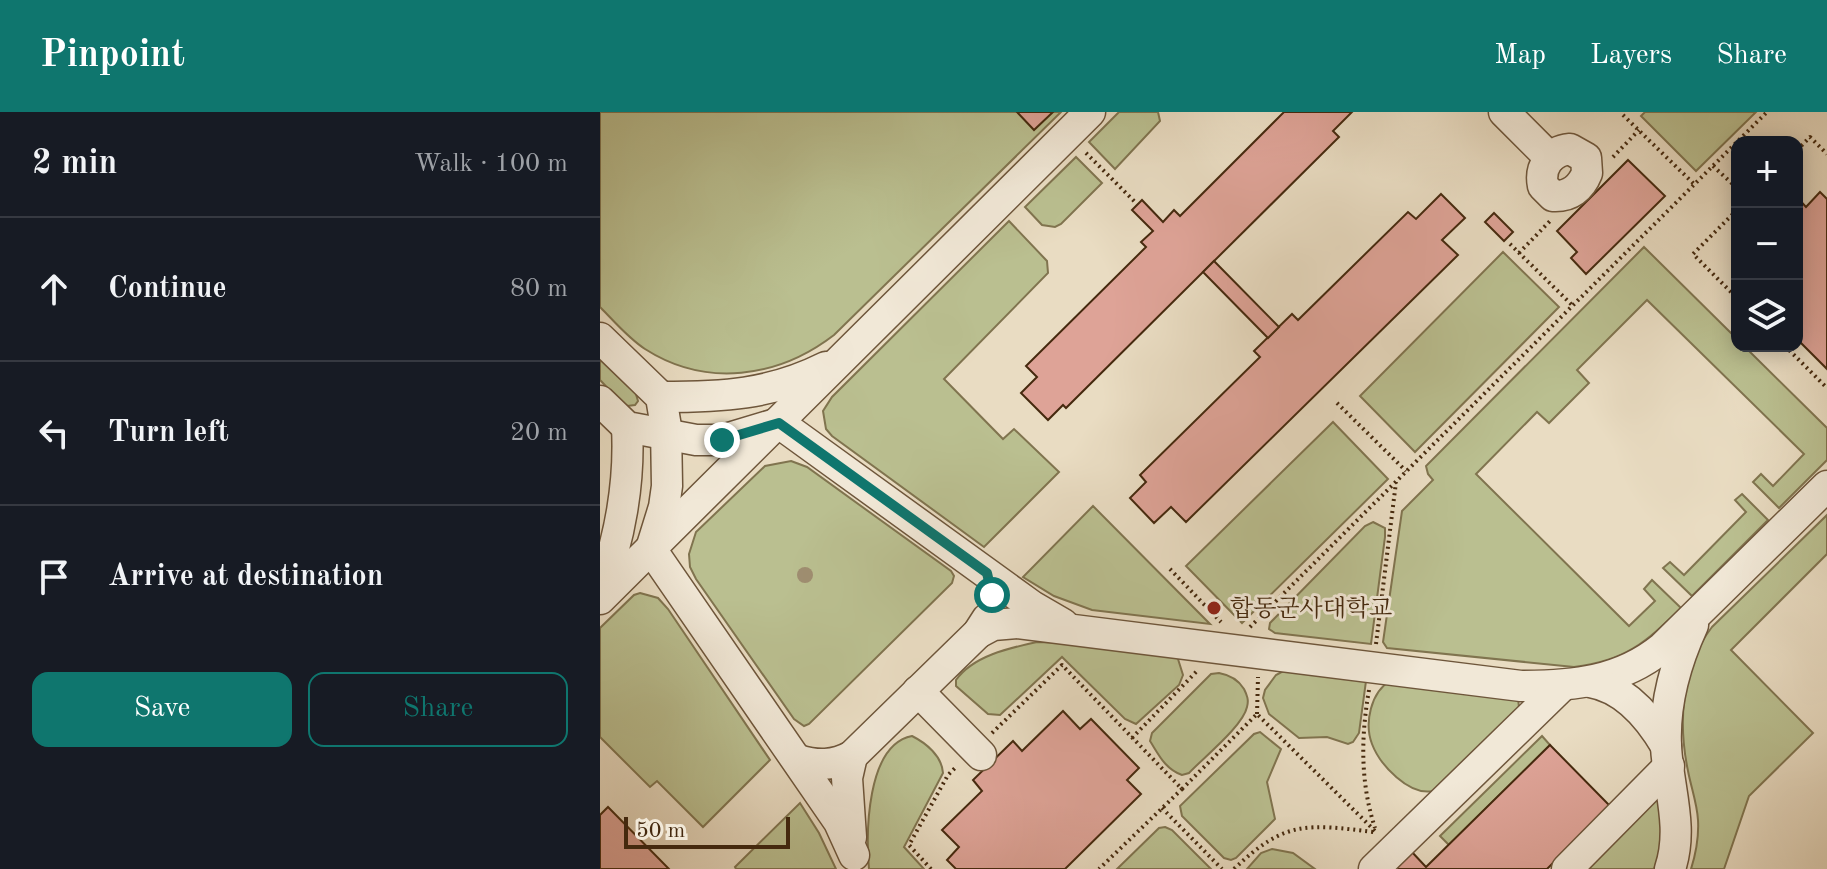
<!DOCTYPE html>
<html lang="en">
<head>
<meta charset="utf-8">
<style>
  :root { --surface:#171b24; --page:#242831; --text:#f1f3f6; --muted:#9ea1a6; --line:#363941; --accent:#0f766e }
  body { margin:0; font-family:"Old Standard TT","Noto Serif KR",serif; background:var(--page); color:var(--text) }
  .controls { position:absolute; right:24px; top:24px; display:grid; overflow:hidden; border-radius:16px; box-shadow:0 4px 20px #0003 }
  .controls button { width:72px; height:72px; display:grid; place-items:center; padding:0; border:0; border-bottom:2px solid var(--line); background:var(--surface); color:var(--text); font:40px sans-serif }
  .scale { position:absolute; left:24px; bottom:20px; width:166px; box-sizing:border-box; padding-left:8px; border:4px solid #45290e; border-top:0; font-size:22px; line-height:28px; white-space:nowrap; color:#45290e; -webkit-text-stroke:6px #f1e8d7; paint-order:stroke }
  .stop { position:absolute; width:24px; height:24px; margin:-18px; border:6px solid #0f766e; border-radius:50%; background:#fff }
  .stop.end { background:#0f766e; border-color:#fff; box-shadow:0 2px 8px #0008 }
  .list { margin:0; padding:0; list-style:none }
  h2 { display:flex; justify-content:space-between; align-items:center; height:104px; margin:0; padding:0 32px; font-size:34px }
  h2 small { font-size:26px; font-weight:400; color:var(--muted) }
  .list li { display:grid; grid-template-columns:52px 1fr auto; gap:24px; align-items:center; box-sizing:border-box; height:144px; padding:0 32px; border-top:2px solid var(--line) }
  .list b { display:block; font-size:30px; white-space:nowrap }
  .list em { font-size:26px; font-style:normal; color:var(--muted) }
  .actions { display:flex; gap:16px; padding:24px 32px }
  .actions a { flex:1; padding:18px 0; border:2px solid var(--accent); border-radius:16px; text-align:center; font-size:28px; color:var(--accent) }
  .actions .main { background:var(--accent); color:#fff }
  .icon { flex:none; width:44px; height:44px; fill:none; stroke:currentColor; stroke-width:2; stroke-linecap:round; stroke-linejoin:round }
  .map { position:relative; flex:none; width:1227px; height:757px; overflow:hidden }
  header { display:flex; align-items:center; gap:48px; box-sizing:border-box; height:112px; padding:0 40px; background:var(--accent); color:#fff }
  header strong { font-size:38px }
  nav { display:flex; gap:44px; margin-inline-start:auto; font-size:28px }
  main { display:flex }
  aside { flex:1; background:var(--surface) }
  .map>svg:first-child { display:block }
  .green { fill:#babf90; stroke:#80744f; stroke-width:2 }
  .building { fill:#dea397; stroke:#45290e; stroke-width:2 }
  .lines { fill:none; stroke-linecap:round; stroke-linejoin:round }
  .minor-casing { stroke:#6e563b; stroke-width:33 }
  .path { stroke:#45290e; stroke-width:4; stroke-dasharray:2 4; stroke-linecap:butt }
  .minor { stroke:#f1e8d7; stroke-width:30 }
  .tree { fill:#9f8e71 }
  .route { stroke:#0f766e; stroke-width:10 }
  .poi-dot { fill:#8f2418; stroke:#f1e8d7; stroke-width:3 }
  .labels { text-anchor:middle; stroke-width:6; stroke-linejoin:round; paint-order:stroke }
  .poi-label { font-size:24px; fill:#45290e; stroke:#f1e8d7; text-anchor:start }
</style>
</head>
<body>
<header>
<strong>Pinpoint</strong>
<nav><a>Map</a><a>Layers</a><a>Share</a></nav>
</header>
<main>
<aside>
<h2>2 min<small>Walk · 100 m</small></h2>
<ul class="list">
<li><svg class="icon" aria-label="ahead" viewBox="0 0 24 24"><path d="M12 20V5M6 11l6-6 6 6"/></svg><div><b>Continue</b></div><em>80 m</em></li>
<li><svg class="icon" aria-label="left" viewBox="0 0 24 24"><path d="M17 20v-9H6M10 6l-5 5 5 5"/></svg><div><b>Turn left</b></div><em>20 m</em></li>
<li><svg class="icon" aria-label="arrive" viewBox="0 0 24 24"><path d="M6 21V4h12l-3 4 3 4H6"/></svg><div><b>Arrive at destination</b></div></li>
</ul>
<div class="actions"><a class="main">Save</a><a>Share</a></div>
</aside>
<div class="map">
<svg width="1227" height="757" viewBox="0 0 1227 757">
  <rect width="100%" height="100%" fill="#e9dcc2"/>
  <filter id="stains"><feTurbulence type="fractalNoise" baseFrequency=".0025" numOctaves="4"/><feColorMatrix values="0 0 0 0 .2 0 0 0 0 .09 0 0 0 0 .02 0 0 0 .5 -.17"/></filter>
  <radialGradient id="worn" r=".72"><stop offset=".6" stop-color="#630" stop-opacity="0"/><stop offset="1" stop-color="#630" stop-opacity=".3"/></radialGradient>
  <g class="green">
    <path d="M0 0H461L234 223C178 266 106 276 45 237 28 226 14 209 0 195Z"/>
    <path d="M519 0H558L560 9 515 57 489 30Z"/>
    <path d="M1045 0H1156L1096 59 1041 4Z"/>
    <path d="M476 45 502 71 461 112 455 115 442 113 425 95Z"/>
    <path d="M409 109 447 149 448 161 344 267 403 327 414 317 459 360 384 435 232 324 226 317 223 299 232 285Z"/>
    <path d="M1044 135 1137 227V234H1144L1227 316V348L1179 396 1153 370 1161 362 1173 374 1204 342 1047 188 977 258 989 271 949 311 937 300 876 362 1029 514 1055 489 1044 477 1052 468 1081 496C1045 531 1025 549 974 555L787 536 783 530 802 399 833 368 828 362 826 354Z"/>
    <path d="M903 140 959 195 815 340 760 284Z"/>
    <path d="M0 245 35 279 38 289 35 293 27 294 22 291 0 268Z"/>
    <path d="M733 310 788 367 642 511 586 454Z"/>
    <path d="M191 349 207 355 351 459 354 464 352 471 209 612 204 614 194 607 96 467 90 455 89 442 96 420 165 354Z"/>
    <path d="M1142 382 1168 408 1092 484 1063 456 1070 450 1084 463 1146 400 1135 388Z"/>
    <path d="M493 394 610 512 492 498 454 484 423 465Z"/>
    <path d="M1227 403V442L1131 538 1213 621 1149 684 1124 757H1091C1096 741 1099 725 1098 708 1097 691 1091 675 1088 659 1078 611 1081 555 1112 515Z"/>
    <path d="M773 410 785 416V425L771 532 675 521 669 517 670 511 765 414Z"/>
    <path d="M40 481 58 486 68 497 170 648 103 715 57 669 50 675 0 625V516L34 483Z"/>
    <path d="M437 530 477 531 573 543 578 547 583 563 579 573 536 612 525 607 462 545 400 603 388 602 356 574V568C373 544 409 536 437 530Z"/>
    <path d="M687 557 766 569 759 621 753 630 748 632 727 625 699 626 669 602 663 586 665 578 676 563Z"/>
    <path d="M619 561C630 563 638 567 644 577 647 583 649 588 647 595 643 614 604 645 589 661L582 663C565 657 559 643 550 629L552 621 611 562Z"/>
    <path d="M790 569 918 586 919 596 833 679C809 684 780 653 772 632 764 611 771 580 790 569Z"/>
    <path d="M660 620 681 637 667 670 675 707 636 746 631 748 624 746 582 704 580 694 654 622Z"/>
    <path d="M312 624C326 631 342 644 343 661L304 735 324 757H269C266 722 266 633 312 624Z"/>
    <path d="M942 624 950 633 849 733 840 724Z"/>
    <path d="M1056 685C1068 705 1063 736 1054 757H988Z"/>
    <path d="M200 691 219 721 236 757H136L135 755Z"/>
    <path d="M565 715 572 718 611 757H517L559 716Z"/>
    <path d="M672 737 693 741 715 757H647L661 741Z"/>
  </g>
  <g class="building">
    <path d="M417 0H453L434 18Z"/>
    <path d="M684 0H752L733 19 739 25 466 296 463 293 448 308 421 281 437 265 426 254 546 135 541 130 553 119 532 98 542 88 563 110 574 98 580 104Z"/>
    <path d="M1028 48 1065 84 986 162 971 146 977 140 957 119Z"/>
    <path d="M1220 80 1227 87V257L1197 227V85L1206 95Z"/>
    <path d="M841 82 865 106 842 128 858 143 586 410 571 395 554 411 530 386 546 370 540 363 660 245 654 239 692 202 698 208 808 100 816 107Z"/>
    <path d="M894 101 913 120 904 129 885 110Z"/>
    <path d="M614 149 679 215 668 226 603 160Z"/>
    <path d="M463 599 480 617 491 607 539 656 527 668 541 682 465 757H356L347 748 359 735 342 718 382 679 373 668 413 629 422 639Z"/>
    <path d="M950 633 1010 694 947 757H797L795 755 811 739 826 755Z"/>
    <path d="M8 695 69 757H0V703Z"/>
  </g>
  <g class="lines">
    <g class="minor-casing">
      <g id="minor">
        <path d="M904 0 950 46"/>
        <path d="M970 37 986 46 987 61C981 76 970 85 953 84L943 74C939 55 950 39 970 37Z"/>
        <path d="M0 226 61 285 66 315 67 374 64 395 51 437 239 710 254 743"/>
        <path d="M61 285C122 285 170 283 226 255"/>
        <path d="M0 289 27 315 96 328H122L179 311 432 494 463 512"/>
        <path d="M0 479C20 428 30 370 27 315"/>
        <path d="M0 487 490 0"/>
        <path d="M378 521 393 513 418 511 921 574C973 574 1020 570 1062 536L1227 374"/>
        <path d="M990 570C1025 576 1049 605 1066 634"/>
        <path d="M318 579 381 643"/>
        <path d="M198 648C217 654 234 654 252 644L378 521 387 507"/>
        <path d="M251 725 247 666 252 644"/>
        <path d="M774 757 962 574"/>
        <path d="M967 757 1069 654"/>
        <path d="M1070 757C1084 715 1068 676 1066 634 1064 592 1076 550 1093 513"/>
      </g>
    </g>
    <g class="path">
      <path d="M1023 3 1094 72"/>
      <path d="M1197 38 1210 25 1227 42"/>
      <path d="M486 41 537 92"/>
      <path d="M1013 45 1039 18"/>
      <path d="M1113 54 1137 76"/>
      <path d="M1137 98 1093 142 1137 186"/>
      <path d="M910 132 972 193"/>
      <path d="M919 141 951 108"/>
      <path d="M1185 234 1227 276"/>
      <path d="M737 291 806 359"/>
      <path d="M570 457 621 510"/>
      <path d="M650 515 1167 0"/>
      <path d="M776 532 796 370"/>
      <path d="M769 578C761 624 760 670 775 716"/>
      <path d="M657 602 658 565"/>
      <path d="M392 621 462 553 582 677 499 757"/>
      <path d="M532 626 597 559"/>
      <path d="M582 677 657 602 775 719"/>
      <path d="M562 696 622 757"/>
      <path d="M331 757 309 733 348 663 356 655"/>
      <path d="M634 757C685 708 707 712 774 720"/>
    </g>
    <use href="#minor" class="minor"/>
  </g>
  <circle class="tree" cx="205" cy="463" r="8"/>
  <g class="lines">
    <path class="route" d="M122 328 179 311 387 461 392 483"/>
  </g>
  <circle class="poi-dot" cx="614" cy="496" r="8"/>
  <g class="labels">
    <g class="poi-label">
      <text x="630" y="504">합동군사대학교</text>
    </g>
  </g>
  <rect width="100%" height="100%" filter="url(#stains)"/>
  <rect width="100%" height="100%" fill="url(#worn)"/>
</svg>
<div class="controls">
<button>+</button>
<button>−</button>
<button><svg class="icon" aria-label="layers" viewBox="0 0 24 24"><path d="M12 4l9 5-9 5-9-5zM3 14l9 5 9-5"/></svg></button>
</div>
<div class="scale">50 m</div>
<div class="stop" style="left:392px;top:483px"></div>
<div class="stop end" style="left:122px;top:328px"></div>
</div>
</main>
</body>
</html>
